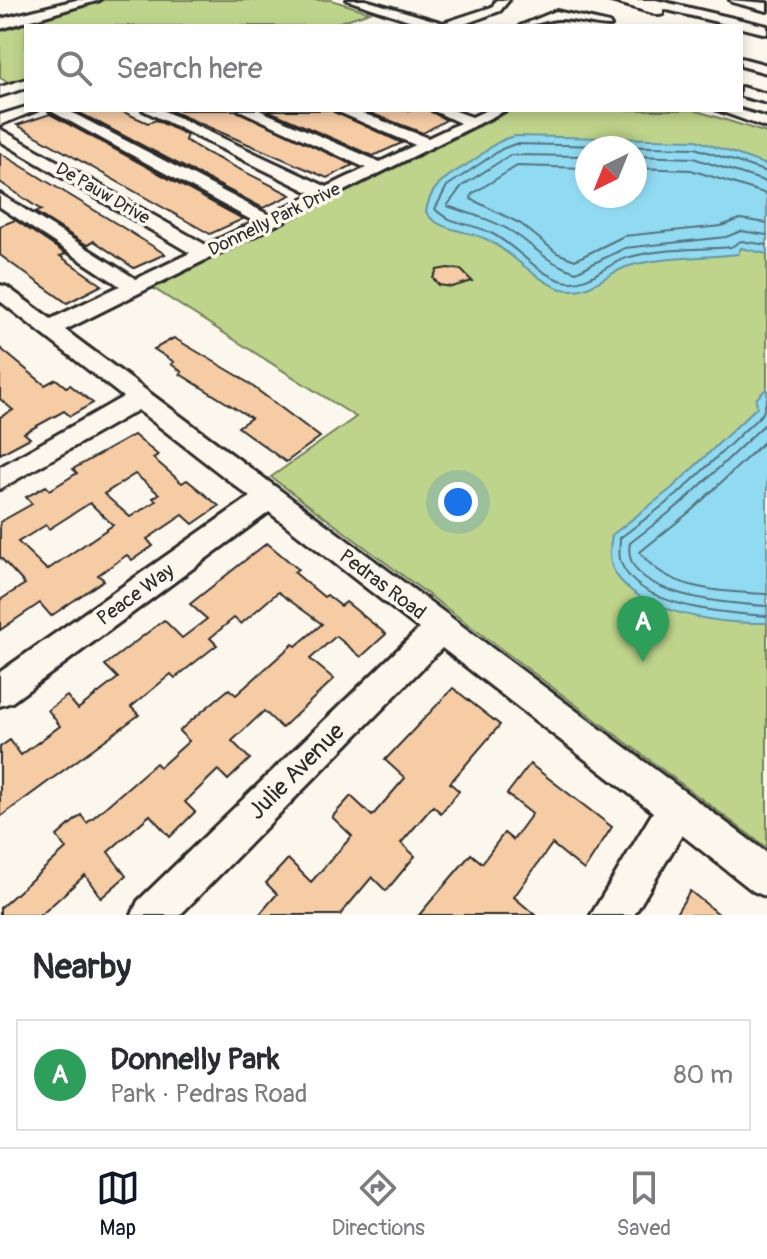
<!DOCTYPE html>
<html lang="en">
<head>
<meta charset="utf-8">
<style>
  :root { --surface:#fff; --page:#f7f7f7; --text:#2b2b33; --muted:#7c7c81; --line:#e1e1e2; --accent:#111827 }
  body { margin:0; font-family:Pangolin,sans-serif; background:var(--page); color:var(--text) }
  .compass { position:absolute; left:575px; top:136px; width:72px; height:72px; border-radius:50%; background:var(--surface); box-shadow:0 4px 12px #0003; rotate:223deg }
  .you { position:absolute; left:458px; top:502px; width:28px; height:28px; margin:-20px; border:6px solid #fff; border-radius:50%; background:#1a73e8; box-shadow:0 0 0 12px #1a73e833 }
  .badge { display:grid; place-items:center; width:52px; height:52px; border-radius:50%; background:var(--accent); color:#fff; font-size:26px; font-weight:700 }
  .pin { position:absolute; translate:-50% -66px; filter:drop-shadow(0 2px 4px #0008) }
  .pin::after { content:''; position:absolute; top:42px; width:28px; height:24px; background:inherit; clip-path:polygon(0 0,100% 0,50% 100%) }
  .list { margin:0; padding:0; list-style:none }
  h2 { display:flex; justify-content:space-between; align-items:center; height:104px; margin:0; padding:0 32px; font-size:34px }
  h2 small { font-size:26px; font-weight:400; color:var(--muted) }
  .list li { display:grid; grid-template-columns:52px 1fr auto; gap:24px; align-items:center; box-sizing:border-box; height:112px; margin:0 16px 16px; padding:0 16px; border:2px solid var(--line); border-radius:0px }
  .list b { display:block; font-size:30px; white-space:nowrap }
  .list p { margin:0; font-size:26px; white-space:nowrap; color:var(--muted) }
  .list em { font-size:26px; font-style:normal; color:var(--muted) }
  .icon { flex:none; width:44px; height:44px; fill:none; stroke:currentColor; stroke-width:2; stroke-linecap:round; stroke-linejoin:round }
  .map { position:relative; flex:none; width:767px; height:915px; overflow:hidden }
  .search { position:absolute; background:var(--surface); box-shadow:0 4px 12px #0003; left:24px; right:24px; top:24px; height:88px; display:flex; align-items:center; gap:20px; box-sizing:border-box; padding:0 28px; border-radius:0px; color:var(--muted); font-size:30px }
  .sheet { height:232px; background:var(--surface) }
  nav { display:flex; justify-content:space-around; align-items:center; box-sizing:border-box; height:112px; border-top:2px solid var(--line); background:var(--surface); font-size:22px; color:var(--muted) }
  nav a { display:grid; justify-items:center; gap:4px }
  nav .on { color:var(--accent) }
  .map>svg:first-child { display:block }
  .green { fill:#bed48a; stroke:#74805a; stroke-width:2; fill-rule:evenodd }
  .water { fill:#91dbf2; stroke:#6895a2; stroke-width:2; fill-rule:evenodd }
  .lines { fill:none; stroke-linecap:round; stroke-linejoin:round }
  .shore { stroke:#54717b; stroke-width:2 }
  .building { fill:#f6cca5; stroke:#2b2b2b; stroke-width:2; fill-rule:evenodd }
  .minor-casing { stroke:#2b2b2b; stroke-width:6 }
  .major-casing { stroke:#2b2b2b; stroke-width:6 }
  .minor { fill:#fbf7ec; fill-rule:evenodd }
  .major { fill:#fbf7ec; fill-rule:evenodd }
  .labels { text-anchor:middle; stroke-width:7; stroke-linejoin:round; paint-order:stroke }
  .far-street-label { font-size:18px; fill:#2b2b2b; stroke:#fbf7ec }
  .street-label { font-size:20px; fill:#2b2b2b; stroke:#fbf7ec }
  .near-street-label { font-size:24px; fill:#2b2b2b; stroke:#fbf7ec }
</style>
</head>
<body>
<div class="map">
<svg width="767" height="915" viewBox="0 0 767 915">
  <rect width="100%" height="100%" fill="#fbf7ec"/>
  <filter id="ink" filterUnits="userSpaceOnUse"><feTurbulence type="fractalNoise" baseFrequency=".0125" numOctaves="2"/><feDisplacementMap in="SourceGraphic" scale="16" xChannelSelector="R" yChannelSelector="G"/><feConvolveMatrix kernelMatrix="1 2 1 2 8 2 1 2 1" color-interpolation-filters="sRGB"/></filter>
  <g filter="url(#ink)">
    <g class="green">
      <path d="M102 0H331L370 12 328 26H26V86L19 88 0 78V27Z"/>
      <path d="M512 110H694L767 133V848L271 477 356 417 153 288ZM587 148H635V196H587Z"/>
    </g>
    <g class="water">
      <path d="M515 136 696 140 767 165V254L741 248 738 254C707 258 657 257 629 266 604 274 590 295 562 289 538 283 511 251 486 239 467 230 437 231 426 212 430 181 454 174 477 158 490 148 499 139 515 136ZM587 148H635V196H587Z"/>
      <path d="M767 388V623C723 624 639 615 614 571 608 560 610 547 612 535L671 489 757 407 756 399Z"/>
    </g>
    <g class="lines">
      <g class="shore">
        <path d="M587 156 510 155 462 186 447 206C471 214 497 221 517 235 542 253 545 261 576 272L625 248 726 237 741 231 767 235"/>
        <path d="M635 156 693 158 767 182"/>
        <path d="M587 168 517 166 472 194 471 199 521 224 557 253 575 260 624 236 721 226 740 219 767 223"/>
        <path d="M635 168 691 170 767 194"/>
        <path d="M767 172 695 148 515 144 502 149 447 186 435 209C450 225 473 223 491 233 517 246 535 273 563 281 587 287 605 265 626 258 659 248 697 250 731 247L741 241 767 245"/>
        <path d="M767 399 763 413 677 495 620 538C620 546 618 556 621 563 639 608 725 613 767 616"/>
        <path d="M767 422 683 502 630 543C619 597 733 604 767 606"/>
        <path d="M767 439 692 510 640 552C667 591 724 592 767 594"/>
      </g>
    </g>
    <g class="building">
      <path d="M74 110H119L148 123 156 120 187 135 185 140 207 153 291 195 263 208Z"/>
      <path d="M169 110H236L353 165 327 178Z"/>
      <path d="M267 110H331L402 143 373 156Z"/>
      <path d="M362 110H428L446 120 423 133Z"/>
      <path d="M50 114 243 219 210 234 17 125Z"/>
      <path d="M0 153 122 227 165 254 134 268 94 241 87 245 35 212 41 210 0 182Z"/>
      <path d="M15 220 66 254 60 256 102 285 67 303 12 264 0 255V226Z"/>
      <path d="M448 268 461 270 472 281 452 287 439 285 433 278 437 270Z"/>
      <path d="M174 338 240 377 320 437 286 462 238 427 251 418 180 374 182 372 171 364 174 362 154 349Z"/>
      <path d="M0 348 45 385 56 379 66 387 70 385 93 403 70 416 64 411 24 433 30 438 0 454V417L13 410 0 399Z"/>
      <path d="M134 435 158 455 153 458 182 483 187 480 219 506 193 524 183 515 147 539 153 546 132 560 127 555 98 575 104 580 51 616 40 603 0 630V600L25 584 0 557V522L32 504 26 497 46 486 50 490 77 473 73 469ZM135 474 159 494 153 498 156 501 130 517 104 494ZM90 503 113 525 47 570 18 542 46 525 49 529Z"/>
      <path d="M267 543 298 569 294 572 324 597 327 595 341 606 346 602 386 634 361 657 336 636 310 659 334 679 282 728 264 711 232 741 250 759 228 780 218 770 185 802 195 812 170 837 150 815 108 852 126 876 101 898 85 875 41 915H0V908L66 849 57 836 81 815 87 823 156 763 160 767 189 741 179 731 199 714 229 689 236 695 293 644 296 646 322 624 278 592 241 624 234 618 210 638 217 645 175 678 171 674 131 707 139 715 0 817V747L10 740 21 755 60 726 48 710 67 696 78 709 118 678 105 665 164 620 182 638 207 619 190 604Z"/>
      <path d="M453 688 500 725 450 783 459 791 441 813 433 806 401 843 415 856 386 891 372 877 340 915H259L277 894 266 883 288 859 311 882 352 836 332 817 351 796 372 816 405 778 385 760Z"/>
      <path d="M530 764 612 827 584 870 552 844 514 897 535 915H419L471 854 482 863 504 833 513 840 532 814 507 794Z"/>
      <path d="M690 891 720 915H675Z"/>
    </g>
    <g class="lines">
      <g class="minor-casing">
        <g id="minor">
          <path d="M347 0H365L443 23 492 7 497 0H509L500 11 459 26H427Z"/>
          <path d="M608 0H656L767 26V34L663 9V14L659 15Z"/>
          <path d="M730 0 767 3V11L732 2Z"/>
          <path d="M556 11 609 23 611 26C593 26 575 19 559 19 548 19 534 26 520 26Z"/>
          <path d="M741 58 767 65V73L741 66Z"/>
          <path d="M26 79V88L0 96V87Z"/>
          <path d="M741 87 767 94V103L741 96Z"/>
          <path d="M26 107V110H37L0 125V115Z"/>
          <path d="M49 110H67L269 215 313 194 143 110H162L327 187 366 168 239 110H259L380 162 415 145 334 110H354L428 138 460 123 432 110H453L472 117 487 110H506L65 330 767 853V897L753 891 682 835 634 915H591L653 812 442 648 180 915H132L138 901 419 629 269 512 12 702 0 706V672L250 497 138 410 0 489V467L123 397 0 301V285L7 287 51 319 120 286 0 207V194L136 279 190 253 0 141V129L206 245 255 222Z"/>
          <path d="M717 110H740L767 118V128Z"/>
        </g>
      </g>
      <g class="major-casing">
        <path id="major" d="M76 0H100L0 29V19Z"/>
      </g>
      <use href="#minor" class="minor"/>
      <use href="#major" class="major"/>
    </g>
  </g>
  <g class="labels">
    <g class="far-street-label">
      <text transform="translate(103 193) rotate(30)" y="6">De Pauw Drive</text>
      <text transform="translate(274 219) rotate(-26)" y="6">Donnelly Park Drive</text>
    </g>
    <g class="street-label">
      <text transform="translate(383 584) rotate(37)" y="7">Pedras Road</text>
      <text transform="translate(135 594) rotate(-36)" y="7">Peace Way</text>
    </g>
    <g class="near-street-label">
      <text transform="translate(296 771) rotate(-45)" y="8">Julie Avenue</text>
    </g>
  </g>
</svg>
<svg class="compass" viewBox="-18 -18 36 36"><path d="M0-13l5 13h-10z" fill="#e53935"/><path d="M0 13l5-13h-10z" fill="#7c7c81"/></svg>
<div class="you"></div>
<div class="pin badge" style="left:643px;top:662px;background:#2e9e5b">A</div>
<div class="search"><svg class="icon" aria-label="search" viewBox="0 0 24 24"><circle cx="10" cy="10" r="6"/><path d="M15 15l6 6"/></svg>Search here</div>
</div>
<section class="sheet">
<h2>Nearby<small></small></h2>
<ul class="list">
<li><span class="badge" style="background:#2e9e5b">A</span><div><b>Donnelly Park</b><p>Park · Pedras Road</p></div><em>80 m</em></li>
</ul>
</section>
<nav>
<a class="on"><svg class="icon" aria-label="map" viewBox="0 0 24 24"><path d="M3 6l6-2 6 2 6-2v14l-6 2-6-2-6 2zM9 4v14M15 6v14"/></svg>Map</a>
<a><svg class="icon" aria-label="directions" viewBox="0 0 24 24"><path d="M12 3l9 9-9 9-9-9zM9 14v-3h6M13 9l2 2-2 2"/></svg>Directions</a>
<a><svg class="icon" aria-label="saved" viewBox="0 0 24 24"><path d="M7 4h10v16l-5-4-5 4z"/></svg>Saved</a>
</nav>
</body>
</html>
